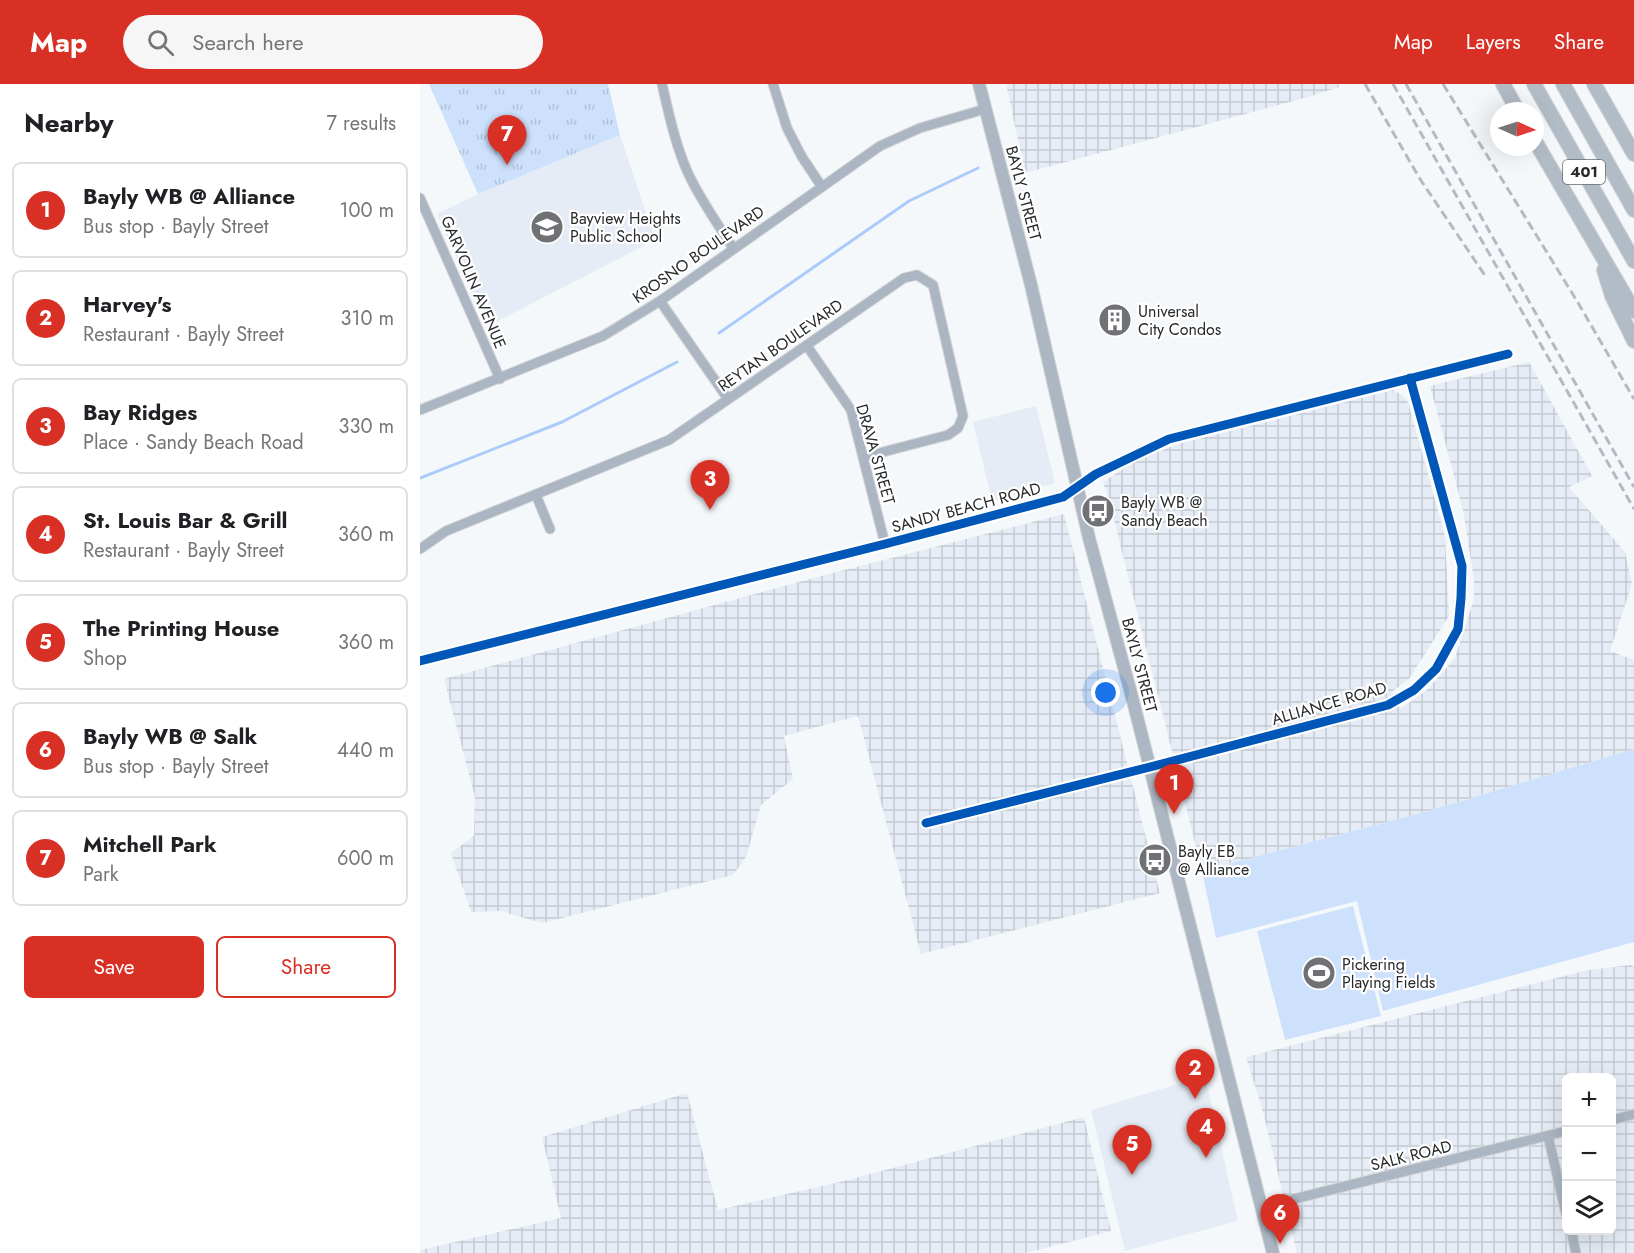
<!DOCTYPE html>
<html lang="en">
<head>
<meta charset="utf-8">
<style>
  :root { --surface:#fff; --page:#f6f6f6; --text:#202124; --muted:#757577; --line:#e0e0e0; --accent:#d93025 }
  body { margin:0; font-family:Jost,sans-serif; background:var(--page); color:var(--text) }
  .controls { position:absolute; right:18px; bottom:18px; display:grid; overflow:hidden; border-radius:9px; box-shadow:0 6px 24px #0002 }
  .controls button { width:54px; height:54px; display:grid; place-items:center; padding:0; border:0; border-bottom:2px solid var(--line); background:var(--surface); color:var(--text); font:30px sans-serif }
  .compass { position:absolute; left:1070px; top:18px; width:54px; height:54px; border-radius:50%; background:var(--surface); box-shadow:0 6px 24px #0002; rotate:93deg }
  .you { position:absolute; left:686px; top:609px; width:21px; height:21px; margin:-15px; border:4px solid #fff; border-radius:50%; background:#1a73e8; box-shadow:0 0 0 9px #1a73e833 }
  .badge { display:grid; place-items:center; width:39px; height:39px; border-radius:50%; background:var(--accent); color:#fff; font-size:20px; font-weight:700 }
  .pin { position:absolute; translate:-50% -50px; filter:drop-shadow(0 2px 3px #0008) }
  .pin::after { content:''; position:absolute; top:32px; width:21px; height:18px; background:inherit; clip-path:polygon(0 0,100% 0,50% 100%) }
  .list { margin:0; padding:0; list-style:none }
  h2 { display:flex; justify-content:space-between; align-items:center; height:78px; margin:0; padding:0 24px; font-size:26px }
  h2 small { font-size:20px; font-weight:400; color:var(--muted) }
  .list li { display:grid; grid-template-columns:39px 1fr auto; gap:18px; align-items:center; box-sizing:border-box; height:96px; margin:0 12px 12px; padding:0 12px; border:2px solid var(--line); border-radius:9px }
  .list b { display:block; font-size:22px; white-space:nowrap }
  .list p { margin:0; font-size:20px; white-space:nowrap; color:var(--muted) }
  .list em { font-size:20px; font-style:normal; color:var(--muted) }
  .actions { display:flex; gap:12px; padding:18px 24px }
  .actions a { flex:1; padding:14px 0; border:2px solid var(--accent); border-radius:9px; text-align:center; font-size:21px; color:var(--accent) }
  .actions .main { background:var(--accent); color:#fff }
  .icon { flex:none; width:33px; height:33px; fill:none; stroke:currentColor; stroke-width:2; stroke-linecap:round; stroke-linejoin:round }
  .map { position:relative; flex:none; width:1214px; height:1169px; overflow:hidden }
  header { display:flex; align-items:center; gap:36px; box-sizing:border-box; height:84px; padding:0 30px; background:var(--accent); color:#fff }
  header strong { font-size:28px }
  nav { display:flex; gap:33px; margin-inline-start:auto; font-size:21px }
  .search { width:420px; height:54px; background:var(--page); display:flex; align-items:center; gap:15px; box-sizing:border-box; padding:0 21px; border-radius:33px; color:var(--muted); font-size:22px }
  main { display:flex }
  aside { flex:1; background:var(--surface) }
  .map>svg:first-child { display:block }
  .built { fill:#e5ecf5 }
  .industrial { fill:url(#industrial-grid); fill-rule:evenodd }
  .green { fill:#cde1fc }
  .park { fill:url(#park-tufts) }
  .lines { fill:none; stroke-linecap:round; stroke-linejoin:round }
  .stream { stroke:#abccfa; stroke-width:3 }
  .minor-casing { stroke:#d1d3d5; stroke-width:11 }
  .major-casing { stroke:#d1d3d5; stroke-width:14 }
  .highway-casing { stroke:#d1d3d5; stroke-width:16 }
  .minor { stroke:#acb6c3; stroke-width:9 }
  .major { stroke:#adb7c4; stroke-width:12 }
  .highway { stroke:#b2bcc6; stroke-width:14 }
  .rail { stroke:#b4bac2; stroke-width:3; stroke-dasharray:9 4.5; stroke-linecap:butt }
  .cycleway-casing { stroke:#fff; stroke-width:13 }
  .cycleway { stroke:#0057b8; stroke-width:9 }
  .labels { text-anchor:middle; stroke-width:4.5; stroke-linejoin:round; paint-order:stroke }
  .shield { fill:#fff; stroke:#68696b; stroke-width:1.5 }
  .shield-label { font-size:15px; font-weight:bold; fill:#27292b }
  .street-label { font-size:16px; fill:#27292b; stroke:#fff }
  .poi-label { font-size:16px; fill:#27292b; stroke:#fff; text-anchor:start }
</style>
</head>
<body>
<header>
<strong>Map</strong>
<div class="search"><svg class="icon" aria-label="search" viewBox="0 0 24 24"><circle cx="10" cy="10" r="6"/><path d="M15 15l6 6"/></svg>Search here</div>
<nav><a>Map</a><a>Layers</a><a>Share</a></nav>
</header>
<main>
<aside>
<h2>Nearby<small>7 results</small></h2>
<ul class="list">
<li><span class="badge">1</span><div><b>Bayly WB @ Alliance</b><p>Bus stop · Bayly Street</p></div><em>100 m</em></li>
<li><span class="badge">2</span><div><b>Harvey's</b><p>Restaurant · Bayly Street</p></div><em>310 m</em></li>
<li><span class="badge">3</span><div><b>Bay Ridges</b><p>Place · Sandy Beach Road</p></div><em>330 m</em></li>
<li><span class="badge">4</span><div><b>St. Louis Bar &amp; Grill</b><p>Restaurant · Bayly Street</p></div><em>360 m</em></li>
<li><span class="badge">5</span><div><b>The Printing House</b><p>Shop</p></div><em>360 m</em></li>
<li><span class="badge">6</span><div><b>Bayly WB @ Salk</b><p>Bus stop · Bayly Street</p></div><em>440 m</em></li>
<li><span class="badge">7</span><div><b>Mitchell Park</b><p>Park</p></div><em>600 m</em></li>
</ul>
<div class="actions"><a class="main">Save</a><a>Share</a></div>
</aside>
<div class="map">
<svg width="1214" height="1169" viewBox="0 0 1214 1169">
  <defs>
    <pattern id="industrial-grid" width="8" height="8" patternUnits="userSpaceOnUse" patternTransform="scale(1.5)"><rect width="8" height="8" fill="#e5ecf5"/><path d="M0 4h8M4 0v8" fill="none" stroke="#c4cad2"/></pattern>
    <pattern id="park-tufts" width="24" height="20" patternUnits="userSpaceOnUse" patternTransform="scale(1.5)"><rect width="24" height="20" fill="#cde1fc"/><path d="M3 7l-1-3M5 7V3M7 7l1-3M15 17l-1-3M17 17v-4M19 17l1-3" fill="none" stroke="#b0c1d8"/></pattern>
  </defs>
  <rect width="100%" height="100%" fill="#f5f8fb"/>
  <g class="built">
    <path d="M200 51 235 156 68 242 17 130 58 110Z"/>
    <path d="M616 322 635 399 572 417 553 338Z"/>
    <path d="M785 992 818 1137 705 1167 671 1026Z"/>
  </g>
  <g class="industrial">
    <path d="M586 0H918L919 3 888 13 605 89Z"/>
    <path d="M1109 278 1172 392 1149 403 1205 468 1212 500 1190 567 1214 576V665L1005 728 782 787 689 416 683 398 715 377 758 360 973 306 982 311 988 318 1025 452 1029 532 989 595 972 608 980 625 1007 606 1035 574 1054 515V496L1043 426 1010 302Z"/>
    <path d="M644 430 740 809 501 870 438 632 364 652 373 695 341 721 326 773 313 791 122 839 80 827 51 828 31 769 54 752 55 713 24 595 397 493Z"/>
    <path d="M1211 881 1214 883V1169H877L843 1028 826 973 1168 886ZM1146 994H1192V1146H1146Z"/>
    <path d="M267 1009 298 1126 424 1097 664 1033 691 1147 606 1169H0V1166L141 1134 122 1053Z"/>
  </g>
  <g class="green">
    <path d="M1214 665V858L963 927 937 817 796 854 782 787 1005 728Z"/>
    <path d="M933 822 961 932 865 956 837 847Z"/>
  </g>
  <path class="park" d="M9 0H188L200 51 58 110Z"/>
  <g class="lines">
    <g class="stream">
      <path d="M299 249 489 117 558 84"/>
      <path d="M0 394 142 338 257 278"/>
    </g>
    <g class="minor-casing">
      <g id="minor">
        <path d="M242 0C249 30 255 60 268 89 280 115 297 139 313 164"/>
        <path d="M353 0 367 44 382 73 402 103"/>
        <path d="M0 114 80 295"/>
        <path d="M240 217 308 315"/>
        <path d="M387 262 431 326 465 460"/>
        <path d="M0 326 183 252 240 217 460 62 500 44 565 25"/>
        <path d="M116 411 130 445"/>
        <path d="M0 465 26 447 249 356 484 194 497 191 513 201 543 332 538 344 528 351 444 373"/>
        <path d="M0 577 465 460 643 413 676 390 749 355 1088 270"/>
        <path d="M506 739 730 683 968 621 994 606 1016 585 1038 545 1041 514 1042 482 990 294"/>
        <path d="M1192 1036 1214 1030"/>
        <path d="M1128 1052 1146 1130"/>
        <path d="M842 1123 1146 1047"/>
        <path d="M1151 1146 1156 1169"/>
      </g>
    </g>
    <g class="major-casing">
      <path id="major" d="M559 0 611 201 669 454 712 613 853 1169"/>
    </g>
    <g class="highway-casing">
      <g id="highway">
        <path d="M1083 0 1098 27"/>
        <path d="M1114 0 1214 177"/>
        <path d="M1143 0 1214 126"/>
        <path d="M1174 0 1214 70"/>
        <path d="M1115 57 1214 227"/>
        <path d="M1184 186 1192 212 1214 257"/>
      </g>
    </g>
    <use href="#minor" class="minor"/>
    <use href="#major" class="major"/>
    <use href="#highway" class="highway"/>
    <g class="rail">
      <path d="M945 0 1000 95 1066 193"/>
      <path d="M973 0 1214 425"/>
      <path d="M986 0 1214 403"/>
      <path d="M1023 0 1157 217 1214 315"/>
    </g>
    <g class="cycleway-casing">
      <g id="cycleway">
        <path d="M0 577 465 460 643 413 676 390 749 355 1088 270"/>
        <path d="M506 739 730 683 968 621 994 606 1016 585 1038 545 1041 514 1042 482 990 294"/>
      </g>
    </g>
    <use href="#cycleway" class="cycleway"/>
  </g>
  <defs>
    <g id="school-disc" transform="scale(1.725)"><circle r="9.5" fill="#6f7174" stroke="#fff"/><path d="M0-5L7-2L0 1L-7-2ZM-4 1L0 2.5L4 1V4Q0 6-4 4Z" fill="#fff"/></g>
    <g id="building-disc" transform="scale(1.725)"><circle r="9.5" fill="#6f7174" stroke="#fff"/><path d="M-4-6H4V6H1V3H-1V6H-4ZM-2.5-4.3h1.7v1.8h-1.7ZM.8-4.3h1.7v1.8H.8ZM-2.5-1h1.7V.8h-1.7ZM.8-1h1.7V.8H.8Z" fill="#fff"/></g>
    <g id="bus-disc" transform="scale(1.725)"><circle r="9.5" fill="#6f7174" stroke="#fff"/><path d="M-5-6H5V4H4V6H2V4H-2V6H-4V4H-5ZM-3.5-4V0h7V-4ZM-3.5 1.2v1.5H-2V1.2ZM2 1.2v1.5H3.5V1.2Z" fill="#fff"/></g>
    <g id="stadium-disc" transform="scale(1.725)"><circle r="9.5" fill="#6f7174" stroke="#fff"/><path d="M0-5a6.5 5 0 1 0 0 10a6.5 5 0 1 0 0-10ZM-3.5-1.8h7v3.6h-7Z" fill="#fff"/></g>
  </defs>
  <g fill-rule="evenodd">
    <use href="#school-disc" x="127" y="143"/>
    <use href="#building-disc" x="695" y="236"/>
    <use href="#bus-disc" x="678" y="427"/>
    <use href="#bus-disc" x="735" y="776"/>
    <use href="#stadium-disc" x="899" y="889"/>
  </g>
  <g class="labels">
    <rect class="shield" x="1143" y="76" width="42" height="24" rx="4.5"/>
    <g class="shield-label">
      <text x="1164" y="93">401</text>
    </g>
    <g class="street-label">
      <text transform="translate(604 109) rotate(75)" y="6">BAYLY STREET</text>
      <text transform="translate(278 170) rotate(-35)" y="6">KROSNO BOULEVARD</text>
      <text transform="translate(54 198) rotate(67)" y="6">GARVOLIN AVENUE</text>
      <text transform="translate(360 261) rotate(-35)" y="6">REYTAN BOULEVARD</text>
      <text transform="translate(456 370) rotate(74)" y="6">DRAVA STREET</text>
      <text transform="translate(546 423) rotate(-15)" y="6">SANDY BEACH ROAD</text>
      <text transform="translate(720 581) rotate(75)" y="6">BAYLY STREET</text>
      <text transform="translate(909 619) rotate(-16)" y="6">ALLIANCE ROAD</text>
      <text transform="translate(991 1071) rotate(-14)" y="6">SALK ROAD</text>
    </g>
    <g class="poi-label">
      <text x="150" y="140">Bayview Heights<tspan x="150" dy="18">Public School</tspan></text>
      <text x="718" y="233">Universal<tspan x="718" dy="18">City Condos</tspan></text>
      <text x="701" y="424">Bayly WB @<tspan x="701" dy="18">Sandy Beach</tspan></text>
      <text x="758" y="773">Bayly EB<tspan x="758" dy="18">@ Alliance</tspan></text>
      <text x="922" y="886">Pickering<tspan x="922" dy="18">Playing Fields</tspan></text>
    </g>
  </g>
</svg>
<div class="controls">
<button>+</button>
<button>−</button>
<button><svg class="icon" aria-label="layers" viewBox="0 0 24 24"><path d="M12 4l9 5-9 5-9-5zM3 14l9 5 9-5"/></svg></button>
</div>
<svg class="compass" viewBox="-18 -18 36 36"><path d="M0-13l5 13h-10z" fill="#e53935"/><path d="M0 13l5-13h-10z" fill="#757577"/></svg>
<div class="you"></div>
<div class="pin badge" style="left:754px;top:730px">1</div>
<div class="pin badge" style="left:775px;top:1015px">2</div>
<div class="pin badge" style="left:290px;top:426px">3</div>
<div class="pin badge" style="left:786px;top:1074px">4</div>
<div class="pin badge" style="left:712px;top:1091px">5</div>
<div class="pin badge" style="left:860px;top:1160px">6</div>
<div class="pin badge" style="left:87px;top:81px">7</div>
</div>
</main>
</body>
</html>
